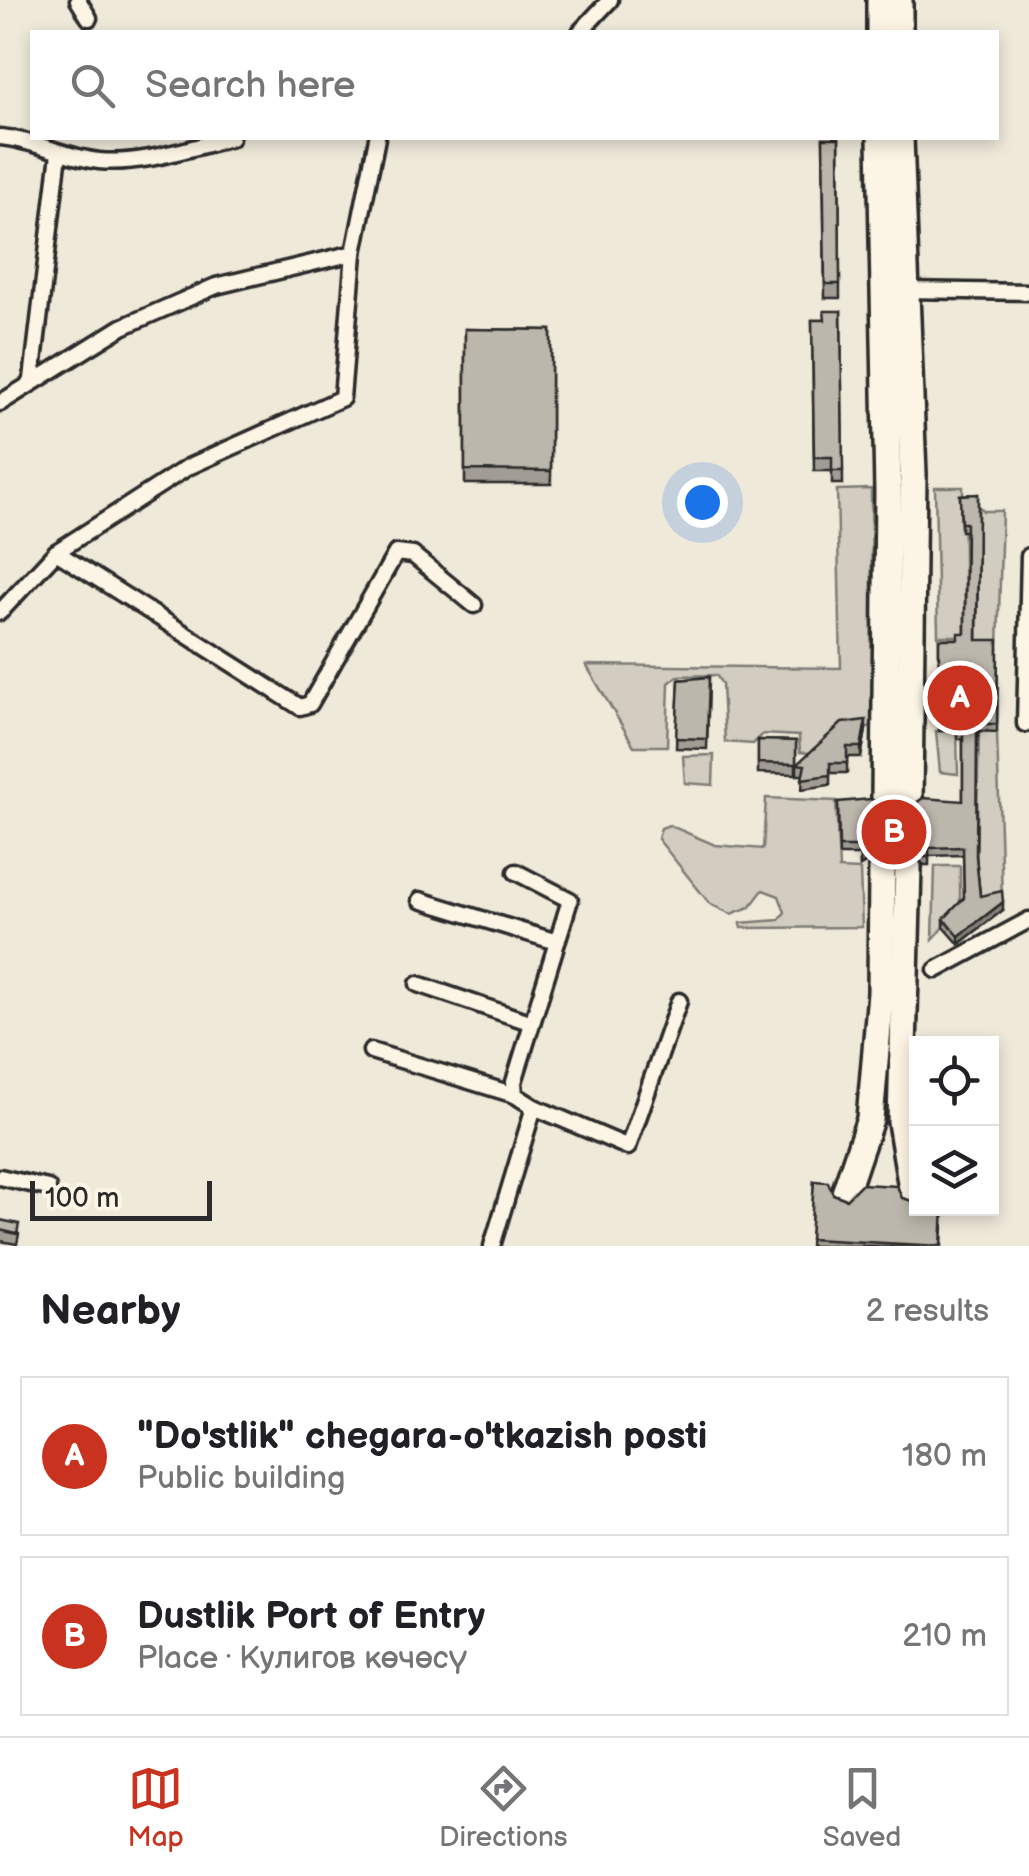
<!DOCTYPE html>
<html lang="en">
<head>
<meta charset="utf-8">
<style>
  :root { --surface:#fff; --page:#f2f2f2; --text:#202124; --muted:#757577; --line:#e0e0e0; --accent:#c8321e }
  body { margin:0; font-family:"Balsamiq Sans",sans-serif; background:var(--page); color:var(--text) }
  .controls { position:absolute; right:30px; bottom:30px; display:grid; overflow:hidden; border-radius:0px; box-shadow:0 5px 15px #0003 }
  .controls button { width:90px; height:90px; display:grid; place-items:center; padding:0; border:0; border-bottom:2px solid var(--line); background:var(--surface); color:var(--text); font:50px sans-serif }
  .scale { position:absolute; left:30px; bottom:25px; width:182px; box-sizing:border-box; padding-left:10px; border:5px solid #2b2b2b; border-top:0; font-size:28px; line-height:35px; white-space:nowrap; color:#2b2b2b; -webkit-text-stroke:8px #fcf5e5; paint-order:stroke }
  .you { position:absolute; left:702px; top:502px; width:35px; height:35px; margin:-25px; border:8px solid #fff; border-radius:50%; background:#1a73e8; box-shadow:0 0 0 15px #1a73e833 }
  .badge { display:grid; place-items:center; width:65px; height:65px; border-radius:50%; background:var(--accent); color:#fff; font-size:32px; font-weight:700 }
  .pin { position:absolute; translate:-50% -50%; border:5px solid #fff; box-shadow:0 2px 10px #0006 }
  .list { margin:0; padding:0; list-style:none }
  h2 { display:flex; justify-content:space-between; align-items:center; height:130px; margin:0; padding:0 40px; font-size:42px }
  h2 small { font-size:32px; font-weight:400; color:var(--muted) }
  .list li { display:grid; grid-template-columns:65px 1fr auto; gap:30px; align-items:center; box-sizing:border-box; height:160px; margin:0 20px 20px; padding:0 20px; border:2px solid var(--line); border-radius:0px }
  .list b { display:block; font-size:38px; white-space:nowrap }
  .list p { margin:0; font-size:32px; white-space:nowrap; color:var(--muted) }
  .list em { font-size:32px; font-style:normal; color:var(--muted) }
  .icon { flex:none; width:55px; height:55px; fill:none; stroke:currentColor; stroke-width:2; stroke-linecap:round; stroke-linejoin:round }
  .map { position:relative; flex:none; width:1029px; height:1246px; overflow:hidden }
  .search { position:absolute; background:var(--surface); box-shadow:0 5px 15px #0003; left:30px; right:30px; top:30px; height:110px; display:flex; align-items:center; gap:25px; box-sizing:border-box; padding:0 35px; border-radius:0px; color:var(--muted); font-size:38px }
  .sheet { height:490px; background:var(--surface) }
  nav { display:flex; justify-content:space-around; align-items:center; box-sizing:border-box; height:140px; border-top:2px solid var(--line); background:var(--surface); font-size:28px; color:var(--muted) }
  nav a { display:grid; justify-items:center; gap:5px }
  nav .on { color:var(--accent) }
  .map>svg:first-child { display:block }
  .green { fill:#d2cdc0; stroke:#7e7c76; stroke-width:2.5 }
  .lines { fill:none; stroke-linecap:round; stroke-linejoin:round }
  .street-casing { stroke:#2b2b2b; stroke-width:21 }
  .highway-casing { stroke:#2b2b2b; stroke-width:32 }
  .street { stroke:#fcf5e5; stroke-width:14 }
  .highway { stroke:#fcf5e5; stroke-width:25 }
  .wall { fill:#a29d94; stroke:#2b2b2b; stroke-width:2.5 }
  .shaded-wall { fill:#848078; stroke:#2b2b2b; stroke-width:2.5 }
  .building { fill:#bcb7ac; stroke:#2b2b2b; stroke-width:2.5 }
</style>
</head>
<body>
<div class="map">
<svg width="1029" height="1246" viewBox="0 0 1029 1246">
  <rect width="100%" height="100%" fill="#efe9da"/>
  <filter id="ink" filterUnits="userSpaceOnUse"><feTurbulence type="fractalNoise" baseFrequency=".01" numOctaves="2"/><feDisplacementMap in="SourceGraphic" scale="20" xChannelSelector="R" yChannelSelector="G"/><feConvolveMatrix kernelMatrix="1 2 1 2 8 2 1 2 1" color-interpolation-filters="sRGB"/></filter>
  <g filter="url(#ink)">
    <g class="green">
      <path d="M935 487H963L965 636H938Z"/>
      <path d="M871 489 873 726 842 733 819 754 800 752 799 736 763 734 753 744 725 742 722 684 716 675 678 676 669 683 667 746H634L586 665 841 668 837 490Z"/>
      <path d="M978 505 983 511H1002L998 648H977Z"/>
      <path d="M936 731H957L958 774 940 772Z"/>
      <path d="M979 731 997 732 1002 899 975 905 980 892 976 863Z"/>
      <path d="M714 755 713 785 685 783 683 756Z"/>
      <path d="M766 798 836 801 839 869 860 870 862 927 741 928V923L779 920 785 912 779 896 763 890 750 907 731 914 710 904 658 839 661 828 669 825 715 845 763 849Z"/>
      <path d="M935 866H960V910L933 939Z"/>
    </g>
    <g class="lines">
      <g class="street-casing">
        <g id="street">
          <path d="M78 0 89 18"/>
          <path d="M580 32 610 0"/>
          <path d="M0 137C35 140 64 157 99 161 142 165 190 148 231 138"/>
          <path d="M904 290 1029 292"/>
          <path d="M32 379 59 153"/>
          <path d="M0 403 122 327 216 286 354 253"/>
          <path d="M56 552 300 707 310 704 396 553 413 555 474 605"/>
          <path d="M0 612 56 552 188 467 342 398 354 253 377 138"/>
          <path d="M1025 724 1029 556"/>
          <path d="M516 872 570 900 514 1082 515 1095 534 1107 628 1147 679 1001"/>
          <path d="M420 900 557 942"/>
          <path d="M936 970 1029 920"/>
          <path d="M418 984 532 1023"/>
          <path d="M371 1051 515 1095"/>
          <path d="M0 1177 48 1188"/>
          <path d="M492 1246 534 1107"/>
        </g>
      </g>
      <g class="highway-casing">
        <g id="highway">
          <path d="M880 0V32"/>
          <path d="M899 0V32"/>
          <path d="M881 138 888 492 885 799"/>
          <path d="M900 138 913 474 909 799"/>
          <path d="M908 867 901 1122 914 1200"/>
          <path d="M844 1196 870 1119 881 993 882 869"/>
        </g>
      </g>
      <use href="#street" class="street"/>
      <use href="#highway" class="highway"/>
    </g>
    <g class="wall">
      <path d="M823 138H839L840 298H825Z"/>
      <path d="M841 311 843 484H832V471H814L812 320H825Z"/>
      <path d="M465 329 551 330V484H465Z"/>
      <path d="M978 494 977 640 998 648 997 732 979 731 977 740 976 856 980 896 1003 910 959 944 944 927V919L964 898 963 855 929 856V865H924L909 851 894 859 881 853 860 866V855H839L838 802 884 807H910L963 801V739H957V731H939V639H958L965 633 966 531H961L960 495Z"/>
      <path d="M709 677 707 749 676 748 679 680Z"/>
      <path d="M866 730 861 757H847V773H830V785L802 789 803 775H797V764Z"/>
      <path d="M758 740 796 741V774L758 773Z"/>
      <path d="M814 1181 833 1194 846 1199 902 1198 916 1208H944L942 1246H810Z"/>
      <path d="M0 1220 19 1234 17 1244 0 1241Z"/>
    </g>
    <g class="shaded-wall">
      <path d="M866 720V730L861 757V747Z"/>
      <path d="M909 843V851L894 859V851Z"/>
      <path d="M881 845V853L860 866V858Z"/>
      <path d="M1003 902V910L959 944V936Z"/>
    </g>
    <g class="building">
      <path d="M823 138H839L840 284H825Z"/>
      <path d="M824 311H841L843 471H832V457H814L812 320H825Z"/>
      <path d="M465 329 551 330V471L465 470Z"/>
      <path d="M978 494 977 640H998L997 724H979L977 732 976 856 980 896 1002 891 1003 902 959 936 944 919 964 898 963 847 929 848V857H924L909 843 894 851 881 845 860 858V847H839L838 802 871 799 884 807 897 801 910 807 923 798 963 801V732H957V723H939V639H958V633H965L966 523H961L960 495Z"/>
      <path d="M709 677 707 739 676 738 679 680Z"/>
      <path d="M866 720 861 747H847V763H830V775L802 779 805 765 797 764 842 723Z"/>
      <path d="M758 740 796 741V764L758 763Z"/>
      <path d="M814 1181 828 1182 833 1194 846 1199 861 1184 897 1186 902 1198 916 1202V1208H943L941 1246 810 1239Z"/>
      <path d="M0 1220 19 1224 17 1234 0 1230Z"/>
    </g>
  </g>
</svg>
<div class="controls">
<button><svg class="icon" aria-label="locate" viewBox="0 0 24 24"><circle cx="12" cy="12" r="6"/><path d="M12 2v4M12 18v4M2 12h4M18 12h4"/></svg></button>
<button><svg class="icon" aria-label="layers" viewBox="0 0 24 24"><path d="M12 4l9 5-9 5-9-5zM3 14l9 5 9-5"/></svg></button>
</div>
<div class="scale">100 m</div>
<div class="you"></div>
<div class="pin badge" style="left:960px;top:698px">A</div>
<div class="pin badge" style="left:894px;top:832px">B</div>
<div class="search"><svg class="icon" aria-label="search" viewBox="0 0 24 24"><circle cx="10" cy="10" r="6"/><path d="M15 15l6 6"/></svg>Search here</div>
</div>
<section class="sheet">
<h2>Nearby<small>2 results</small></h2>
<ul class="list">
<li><span class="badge">A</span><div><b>&quot;Do'stlik&quot; chegara-o'tkazish posti</b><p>Public building</p></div><em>180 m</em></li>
<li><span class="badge">B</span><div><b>Dustlik Port of Entry</b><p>Place · Кулигов көчөсү</p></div><em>210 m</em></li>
</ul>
</section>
<nav>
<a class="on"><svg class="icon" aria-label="map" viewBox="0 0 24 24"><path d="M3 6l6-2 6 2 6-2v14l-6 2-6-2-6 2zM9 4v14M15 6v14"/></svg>Map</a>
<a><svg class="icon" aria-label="directions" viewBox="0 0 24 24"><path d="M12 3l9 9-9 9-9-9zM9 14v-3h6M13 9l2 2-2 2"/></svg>Directions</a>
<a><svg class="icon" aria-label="saved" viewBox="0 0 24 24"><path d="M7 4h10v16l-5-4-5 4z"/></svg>Saved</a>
</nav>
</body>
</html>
